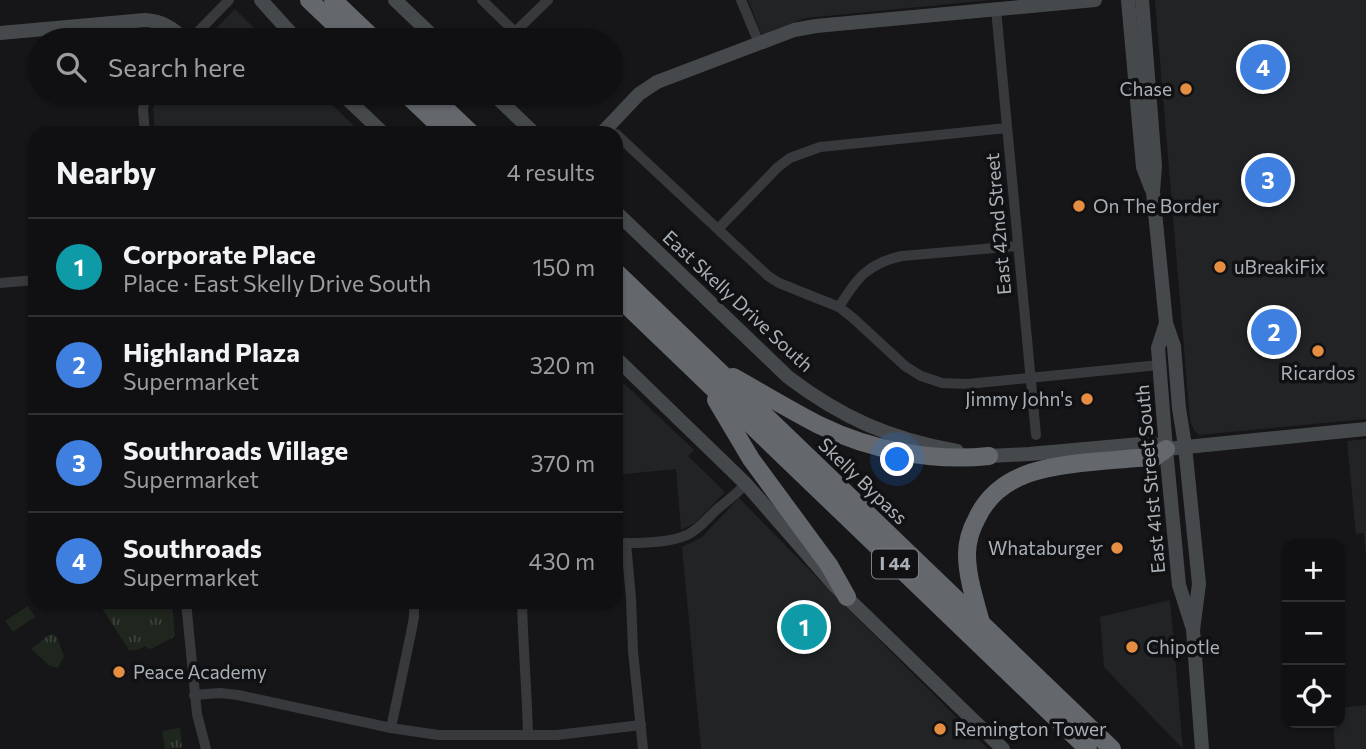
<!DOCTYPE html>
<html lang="en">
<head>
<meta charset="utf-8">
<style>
  :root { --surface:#101012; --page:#19191b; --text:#f1f3f6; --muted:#9c9d9f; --line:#303032; --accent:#8c9099 }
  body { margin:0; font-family:Commissioner,sans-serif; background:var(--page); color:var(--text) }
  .controls { position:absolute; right:21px; bottom:21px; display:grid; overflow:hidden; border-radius:14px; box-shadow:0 2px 5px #0004 }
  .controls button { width:63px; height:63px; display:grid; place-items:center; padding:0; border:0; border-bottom:2px solid var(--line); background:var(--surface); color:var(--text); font:35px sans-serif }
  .you { position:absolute; left:898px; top:460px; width:24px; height:24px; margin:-18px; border:5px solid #fff; border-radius:50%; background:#1a73e8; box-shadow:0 0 0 10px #1a73e833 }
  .badge { display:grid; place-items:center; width:46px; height:46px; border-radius:50%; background:var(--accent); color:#fff; font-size:23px; font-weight:700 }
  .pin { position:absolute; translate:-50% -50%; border:4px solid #fff; box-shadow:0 2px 7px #0006 }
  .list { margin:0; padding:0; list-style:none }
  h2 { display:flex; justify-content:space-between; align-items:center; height:91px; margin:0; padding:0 28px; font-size:30px }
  h2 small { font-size:23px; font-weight:400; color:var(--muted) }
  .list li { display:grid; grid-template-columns:46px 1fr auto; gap:21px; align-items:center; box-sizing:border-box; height:98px; padding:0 28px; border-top:2px solid var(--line) }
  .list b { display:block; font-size:26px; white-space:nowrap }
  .list p { margin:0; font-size:23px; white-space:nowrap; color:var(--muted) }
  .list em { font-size:23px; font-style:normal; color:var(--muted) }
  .icon { flex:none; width:38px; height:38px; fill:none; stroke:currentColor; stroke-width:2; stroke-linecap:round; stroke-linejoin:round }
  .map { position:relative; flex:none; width:1366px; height:749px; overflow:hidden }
  .search { position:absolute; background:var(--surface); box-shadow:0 2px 5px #0004; left:28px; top:28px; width:595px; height:77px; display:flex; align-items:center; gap:18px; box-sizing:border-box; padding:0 24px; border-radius:38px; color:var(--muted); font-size:26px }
  .panel { position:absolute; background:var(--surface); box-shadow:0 2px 5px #0004; left:28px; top:126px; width:595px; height:483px; border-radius:21px }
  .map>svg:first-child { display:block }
  .built { fill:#222325 }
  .grass { fill:#1f261e }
  .park { fill:url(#park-tufts) }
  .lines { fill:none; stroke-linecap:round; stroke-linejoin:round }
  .street { stroke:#37393d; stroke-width:10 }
  .secondary { stroke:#46494c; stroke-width:14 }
  .highway { stroke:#64686d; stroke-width:18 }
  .poi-dot { fill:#e58e41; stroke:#111113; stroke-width:2.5 }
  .labels { text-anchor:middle; stroke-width:7; stroke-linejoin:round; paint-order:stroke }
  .shield { fill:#111113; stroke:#7b8086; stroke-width:2 }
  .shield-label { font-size:18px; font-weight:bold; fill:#a9b0b7 }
  .poi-label { font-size:19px; fill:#a9b0b7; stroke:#111113; text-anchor:start }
  .street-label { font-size:19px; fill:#a9b0b7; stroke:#111113 }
</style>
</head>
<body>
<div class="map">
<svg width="1366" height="749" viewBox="0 0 1366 749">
  <defs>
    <pattern id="park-tufts" width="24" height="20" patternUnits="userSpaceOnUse" patternTransform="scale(1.75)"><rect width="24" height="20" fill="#1f261e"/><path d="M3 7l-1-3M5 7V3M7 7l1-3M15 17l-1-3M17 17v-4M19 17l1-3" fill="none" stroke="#3d433c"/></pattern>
  </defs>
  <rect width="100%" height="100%" fill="#161618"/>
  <g class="built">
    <path d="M748 0H991L806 18 762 35Z"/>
    <path d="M1155 0H1366V419L1199 435 1194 430 1190 421Z"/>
    <path d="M235 9 266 40H205Z"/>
    <path d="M158 93H320L361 133H155L153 109Z"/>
    <path d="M616 376 694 450 688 456 725 492 695 523 681 530 676 469 616 475Z"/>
    <path d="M1366 439V560L1364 533 1356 534 1347 441Z"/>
    <path d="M739 498 844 605 988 749H701L682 547 702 537Z"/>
    <path d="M1170 600 1183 749 1104 667 1100 617Z"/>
    <path d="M1366 705V749H1335L1333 723H1340V708Z"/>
  </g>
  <path class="grass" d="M28 606 35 617 13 632 5 621Z"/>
  <g class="park">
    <path d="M98 602H172L175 636 153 648 148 649 146 646 137 650H129Z"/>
    <path d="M54 634 57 638 64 656 58 668 50 666 31 649 49 635Z"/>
    <path d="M180 728 182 748 165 749 162 731Z"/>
  </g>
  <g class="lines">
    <g class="street">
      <path d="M482 0 515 32 548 0"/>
      <path d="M741 0 759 43"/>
      <path d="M996 9 1036 435"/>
      <path d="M190 40 229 0"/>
      <path d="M145 133 143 110 146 93"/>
      <path d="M616 134 768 276 779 283 839 307 853 318 905 366 921 376 942 383 967 384 1159 365"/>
      <path d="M718 229 778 167 790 158 820 147 1007 128"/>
      <path d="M0 283 35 280"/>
      <path d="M839 307C856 279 868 263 902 256L1018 246"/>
      <path d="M626 543 631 598 633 651 643 749"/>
      <path d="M616 544C638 542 667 544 687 535 702 528 709 515 721 506 730 499 738 492 746 484"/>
      <path d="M186 602 197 714 206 749"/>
      <path d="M522 602C523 647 527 691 528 735"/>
      <path d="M194 695 220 693 238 695 391 728 438 735H557L641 725"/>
      <path d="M391 728 411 633 414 617V602"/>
    </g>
    <g class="secondary">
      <path d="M261 0 297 40"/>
      <path d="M395 0 437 40"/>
      <path d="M1128 0 1143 167 1151 188"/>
      <path d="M1142 0 1155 166 1153 192 1166 323 1174 346 1179 408 1185 446 1199 584 1193 630 1202 749"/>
      <path d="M0 33 145 20C162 21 173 28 185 40"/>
      <path d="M341 93 383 133"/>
      <path d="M492 93 534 133"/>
      <path d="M602 133 639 94 657 82 794 30 816 26 1095 0"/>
      <path d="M616 212 788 377C842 418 890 439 957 451"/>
      <path d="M1166 323 1158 348 1166 449 1179 585 1192 626"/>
      <path d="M616 358 746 484 834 585 1003 749"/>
      <path d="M981 455 989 456 1029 454 1152 443 1166 449 1366 429"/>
    </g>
    <g class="highway">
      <path d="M309 0 351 40"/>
      <path d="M333 0 375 40"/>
      <path d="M405 93 447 133"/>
      <path d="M429 93 471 133"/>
      <path d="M616 272 1112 749"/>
      <path d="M616 295 1088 749"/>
      <path d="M733 377C762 393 790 410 819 425 870 450 932 462 989 456"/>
      <path d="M716 400 751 459 829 565 847 597"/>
      <path d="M981 623C975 600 967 577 967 554 967 542 971 529 977 518 998 473 1047 466 1091 462 1113 460 1134 458 1155 457L1166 449"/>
    </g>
  </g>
  <g class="poi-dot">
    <circle cx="1186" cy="89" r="7"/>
    <circle cx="1079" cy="206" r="7"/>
    <circle cx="1220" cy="267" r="7"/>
    <circle cx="1318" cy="351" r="7"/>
    <circle cx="1087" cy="399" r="7"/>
    <circle cx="1117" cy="548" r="7"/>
    <circle cx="1132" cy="647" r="7"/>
    <circle cx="119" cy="672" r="7"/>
    <circle cx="940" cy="729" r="7"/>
  </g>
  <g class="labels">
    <rect class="shield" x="872" y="549.5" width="46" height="29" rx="5"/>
    <g class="shield-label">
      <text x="895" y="570">I 44</text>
    </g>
    <g class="poi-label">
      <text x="1172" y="96" text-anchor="end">Chase</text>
      <text x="1093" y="213">On The Border</text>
      <text x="1234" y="274">uBreakiFix</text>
      <text x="1318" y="380" text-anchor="middle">Ricardos</text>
      <text x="1073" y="406" text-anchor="end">Jimmy John's</text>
      <text x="1103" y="555" text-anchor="end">Whataburger</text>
      <text x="1146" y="654">Chipotle</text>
      <text x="133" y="679">Peace Academy</text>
      <text x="954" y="736">Remington Tower</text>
    </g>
    <g class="street-label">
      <text transform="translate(998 224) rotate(-95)" y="7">East 42nd Street</text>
      <text transform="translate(738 301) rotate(43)" y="7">East Skelly Drive South</text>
      <text transform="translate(1150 479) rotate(-95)" y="7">East 41st Street South</text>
      <text transform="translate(863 481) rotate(44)" y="7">Skelly Bypass</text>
    </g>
  </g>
</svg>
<div class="controls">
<button>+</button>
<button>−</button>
<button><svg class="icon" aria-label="locate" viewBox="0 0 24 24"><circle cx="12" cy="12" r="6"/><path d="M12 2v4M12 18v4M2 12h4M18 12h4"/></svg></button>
</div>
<div class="you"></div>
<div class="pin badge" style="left:804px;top:627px;background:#0f9aa8">1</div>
<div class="pin badge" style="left:1274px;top:332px;background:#3f7fe0">2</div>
<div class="pin badge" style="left:1268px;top:180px;background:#3f7fe0">3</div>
<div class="pin badge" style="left:1263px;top:67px;background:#3f7fe0">4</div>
<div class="search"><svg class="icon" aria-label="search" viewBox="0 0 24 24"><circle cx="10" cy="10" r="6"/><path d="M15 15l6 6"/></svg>Search here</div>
<section class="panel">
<h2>Nearby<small>4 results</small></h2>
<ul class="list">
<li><span class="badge" style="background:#0f9aa8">1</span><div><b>Corporate Place</b><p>Place · East Skelly Drive South</p></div><em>150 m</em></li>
<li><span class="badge" style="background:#3f7fe0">2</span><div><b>Highland Plaza</b><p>Supermarket</p></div><em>320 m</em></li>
<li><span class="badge" style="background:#3f7fe0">3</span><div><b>Southroads Village</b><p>Supermarket</p></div><em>370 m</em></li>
<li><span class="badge" style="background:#3f7fe0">4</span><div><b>Southroads</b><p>Supermarket</p></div><em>430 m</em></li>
</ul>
</section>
</div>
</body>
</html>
